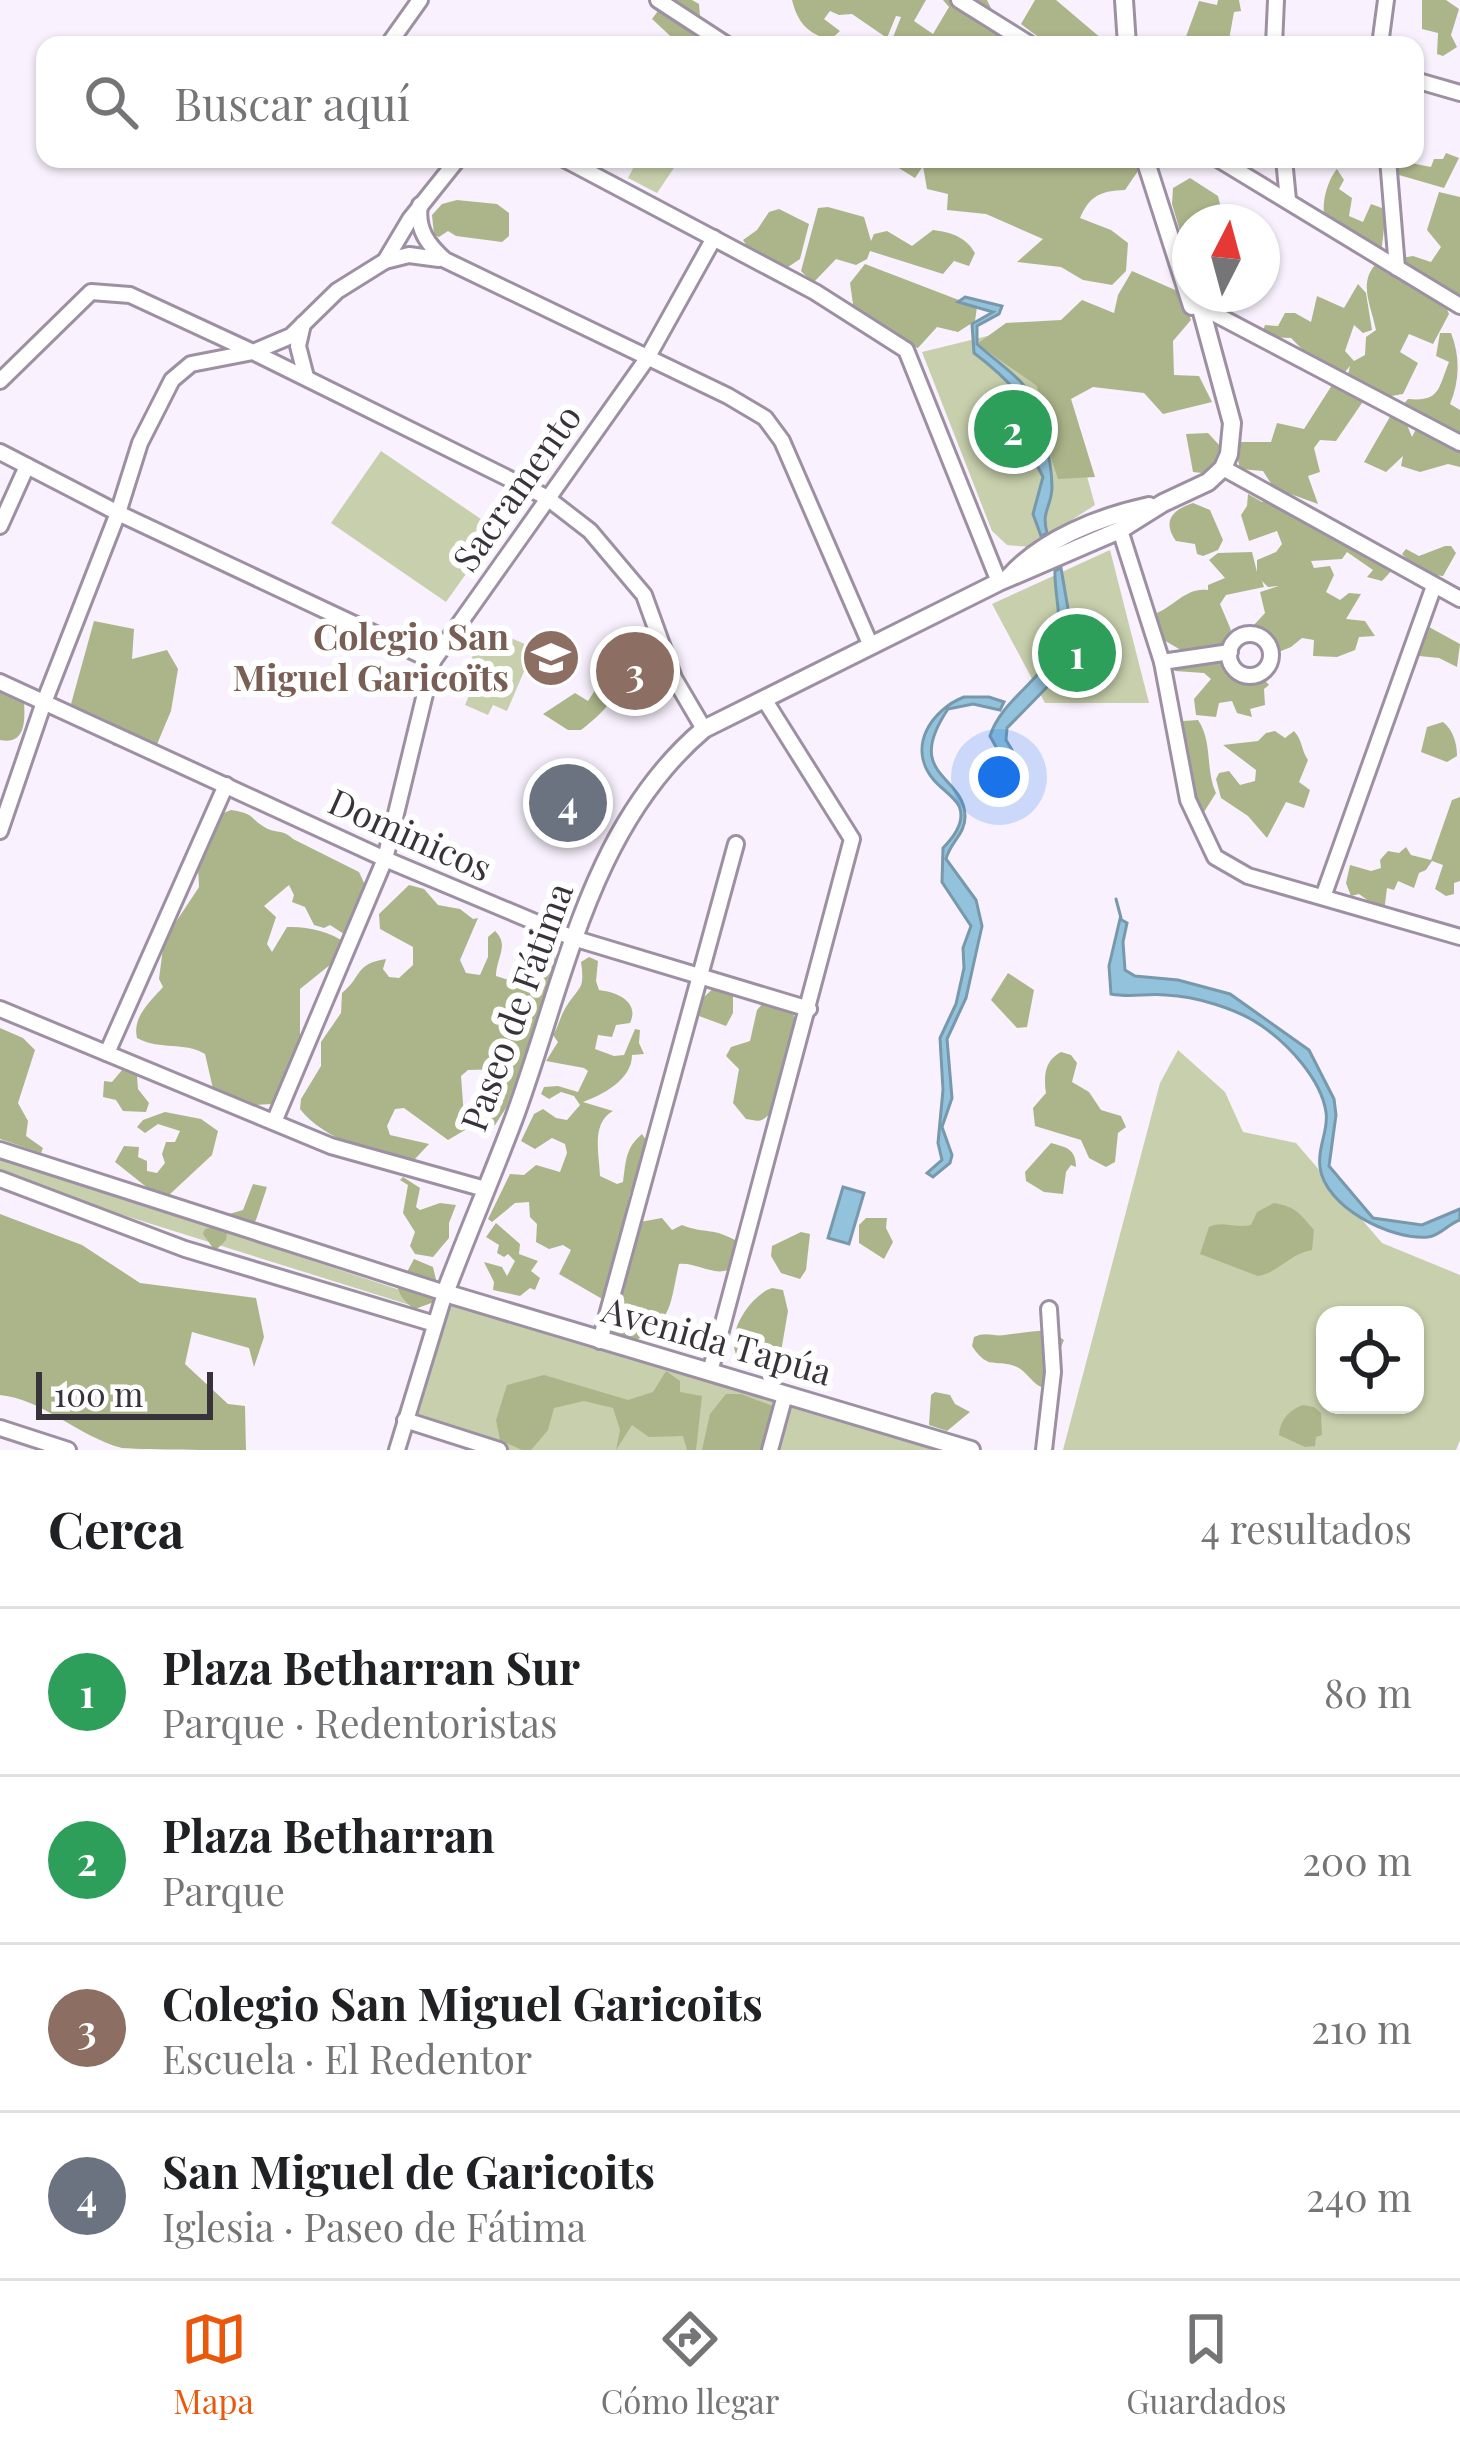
<!DOCTYPE html>
<html lang="es">
<head>
<meta charset="utf-8">
<style>
  :root { --surface:#fff; --page:#f2f2f2; --text:#202124; --muted:#757577; --line:#e0e0e0; --accent:#ea580c }
  body { margin:0; font-family:"Playfair Display",serif; background:var(--page); color:var(--text) }
  .controls { position:absolute; right:36px; bottom:36px; display:grid; overflow:hidden; border-radius:24px; box-shadow:0 3px 9px #0004 }
  .controls button { width:108px; height:108px; display:grid; place-items:center; padding:0; border:0; border-bottom:3px solid var(--line); background:var(--surface); color:var(--text); font:60px sans-serif }
  .compass { position:absolute; left:1172px; top:204px; width:108px; height:108px; border-radius:50%; background:var(--surface); box-shadow:0 3px 9px #0004; rotate:6deg }
  .scale { position:absolute; left:36px; bottom:30px; width:177px; box-sizing:border-box; padding-left:12px; border:6px solid #38333a; border-top:0; font-size:33px; line-height:42px; white-space:nowrap; color:#38333a; -webkit-text-stroke:9px #fff; paint-order:stroke }
  .you { position:absolute; left:999px; top:777px; width:42px; height:42px; margin:-30px; border:9px solid #fff; border-radius:50%; background:#1a73e8; box-shadow:0 0 0 18px #1a73e833 }
  .badge { display:grid; place-items:center; width:78px; height:78px; border-radius:50%; background:var(--accent); color:#fff; font-size:39px; font-weight:700 }
  .pin { position:absolute; translate:-50% -50%; border:6px solid #fff; box-shadow:0 3px 12px #0006 }
  .list { margin:0; padding:0; list-style:none }
  h2 { display:flex; justify-content:space-between; align-items:center; height:156px; margin:0; padding:0 48px; font-size:51px }
  h2 small { font-size:39px; font-weight:400; color:var(--muted) }
  .list li { display:grid; grid-template-columns:78px 1fr auto; gap:36px; align-items:center; box-sizing:border-box; height:168px; padding:0 48px; border-top:3px solid var(--line) }
  .list b { display:block; font-size:45px; white-space:nowrap }
  .list p { margin:0; font-size:39px; white-space:nowrap; color:var(--muted) }
  .list em { font-size:39px; font-style:normal; color:var(--muted) }
  .icon { flex:none; width:66px; height:66px; fill:none; stroke:currentColor; stroke-width:2; stroke-linecap:round; stroke-linejoin:round }
  .map { position:relative; flex:none; width:1460px; height:1450px; overflow:hidden }
  .search { position:absolute; background:var(--surface); box-shadow:0 3px 9px #0004; left:36px; right:36px; top:36px; height:132px; display:flex; align-items:center; gap:30px; box-sizing:border-box; padding:0 42px; border-radius:24px; color:var(--muted); font-size:45px }
  .sheet { height:828px; background:var(--surface) }
  nav { display:flex; justify-content:space-around; align-items:center; box-sizing:border-box; height:168px; border-top:3px solid var(--line); background:var(--surface); font-size:33px; color:var(--muted) }
  nav a { display:grid; justify-items:center; gap:6px }
  nav .on { color:var(--accent) }
  .map>svg:first-child { display:block }
  .green { fill:#c7cfac; fill-rule:evenodd }
  .forest { fill:#acb589 }
  .water { fill:#93c3dc; stroke:#7898ab; stroke-width:3 }
  .lines { fill:none; stroke-linecap:round; stroke-linejoin:round }
  .stream { stroke:#7898ab; stroke-width:3 }
  .minor-casing { stroke:#9d90a3; stroke-width:20 }
  .tertiary-casing { stroke:#9d90a3; stroke-width:22 }
  .minor { stroke:#fff; stroke-width:14 }
  .tertiary { stroke:#fff; stroke-width:16 }
  .labels { text-anchor:middle; stroke-width:12; stroke-linejoin:round; paint-order:stroke }
  .street-label { font-size:36px; fill:#38333a; stroke:#fff }
  .education-label { font-size:36px; font-weight:bold; fill:#785e54; stroke:#fff; text-anchor:end }
</style>
</head>
<body>
<div class="map">
<svg width="1460" height="1450" viewBox="0 0 1460 1450">
  <rect width="100%" height="100%" fill="#f9f2fe"/>
  <g class="green">
    <path d="M638 159H680L657 193 628 178Z"/>
    <path d="M1044 322 1095 505 1030 547 1007 545 992 531 922 352Z"/>
    <path d="M381 451 497 530 446 602 331 523Z"/>
    <path d="M1110 550 1149 703H1045L992 604Z"/>
    <path d="M485 627 534 648 507 711 493 705 488 715 465 705 470 693 459 688Z"/>
    <path d="M1178 1050 1225 1092 1243 1132 1296 1143 1382 1243 1460 1275V1440L1456 1450H1063L1160 1083ZM1325 1315H1415V1405H1325Z"/>
    <path d="M0 1157 415 1295 416 1307 110 1211 0 1170Z"/>
    <path d="M445 1293 785 1395 770 1450H499L405 1420Z"/>
    <path d="M787 1400 949 1450H772Z"/>
  </g>
  <g class="forest">
    <path d="M666 0H692L699 4 701 28 709 45C672 45 677 41 652 19Z"/>
    <path d="M792 0H926L914 21 933 34 949 7 943 0H987L993 12 1032 40 1028 45H890L901 17 896 16 887 38 852 14 839 15 830 11 824 19 840 31 830 40C807 33 798 23 792 0Z"/>
    <path d="M1035 0H1056L1102 39C1065 48 1053 50 1021 24Z"/>
    <path d="M1218 0H1239L1241 11 1234 12 1228 45 1184 42 1199 1 1217 5Z"/>
    <path d="M1422 0H1446L1459 9 1451 35 1457 47 1443 56 1437 54 1438 33 1422 29Z"/>
    <path d="M1446 153 1459 158 1444 188 1399 175 1391 168V159L1431 167 1434 159H1443Z"/>
    <path d="M884 159H1133L1138 171 1125 190C1101 191 1090 195 1080 218L1111 230 1128 243 1126 271 1112 285 1083 280 1061 267 1017 262 1043 239 986 214 947 210 948 194 927 189 923 166 915 178Z"/>
    <path d="M1337 169 1344 180 1339 189 1352 198 1349 216 1363 222 1371 204 1393 212 1394 226 1384 229 1381 254 1325 219C1321 204 1327 181 1337 169Z"/>
    <path d="M1190 178 1218 196 1221 208 1231 211 1232 222H1190V265L1172 204 1173 188Z"/>
    <path d="M1439 192 1460 197V303L1404 267 1401 258 1413 256 1431 262 1441 247 1427 230Z"/>
    <path d="M457 200 497 204 509 213V236L502 242 456 236 448 231 439 237 434 235 432 215 442 204Z"/>
    <path d="M828 207 864 217 871 241 874 234 887 231 912 246 933 230C951 232 966 237 975 253L969 266 954 261 943 274 870 251 867 259 856 265 836 259 813 283 801 271 818 208Z"/>
    <path d="M779 209 809 224 800 259 785 269 753 255 743 240 757 230 769 212Z"/>
    <path d="M1378 262 1410 287 1443 299 1449 314 1433 344 1409 334 1400 352 1418 363 1403 394 1380 398 1347 379 1350 366 1345 372 1304 351 1291 338 1261 337 1265 325 1278 326 1285 313H1295L1311 322 1317 296 1344 308 1358 284 1366 293 1372 330 1363 333 1354 325 1345 351 1354 361 1365 355 1366 337 1376 330C1371 305 1357 281 1378 262Z"/>
    <path d="M865 264 977 307 975 321 958 332 937 327 918 348 904 345 854 311 850 283Z"/>
    <path d="M1132 271 1182 293 1191 320 1173 341 1174 375 1199 376 1212 402 1163 414 1144 393 1093 387 1071 399 1095 477 1058 479 1045 439 1037 386 977 344 1006 323 1061 320 1082 300 1114 313 1118 295Z"/>
    <path d="M1440 333H1451C1460 355 1460 381 1450 404L1460 410V434L1453 432 1460 441V467L1448 464 1420 472 1401 466 1403 456 1386 472 1364 462 1391 415 1402 413 1412 437 1421 419 1402 406 1408 399C1440 402 1438 389 1449 362L1436 356Z"/>
    <path d="M1334 382 1355 391 1364 400 1336 441 1320 440 1314 448 1320 472 1308 476 1318 504 1274 488 1263 471 1240 469 1234 442H1271L1277 423 1304 429Z"/>
    <path d="M1208 433 1220 446 1214 465 1202 473 1193 472 1186 434Z"/>
    <path d="M1248 494 1262 502 1270 498 1351 530 1361 547 1384 548 1393 569 1382 581 1367 577 1373 570 1347 552 1342 559 1311 561 1314 568 1330 566 1334 575 1326 592 1340 600 1349 593 1361 594 1346 619 1365 621 1375 636 1359 637 1355 650 1337 657 1313 656 1314 640 1302 638 1291 647 1276 653 1269 637 1253 626 1265 613 1260 592 1279 586 1268 587 1262 581 1264 587 1226 595 1220 604 1231 630 1220 648 1186 653 1162 639 1157 613C1175 605 1187 587 1208 590V585L1225 578 1209 560 1218 553 1252 552 1257 572V560L1276 552 1282 544 1277 531 1249 541 1241 515 1247 506Z"/>
    <path d="M1193 503 1210 510 1223 540 1218 550 1203 556 1197 554 1195 544 1176 541C1162 521 1172 510 1193 503Z"/>
    <path d="M1445 546H1451L1456 553 1443 576 1421 574 1402 554 1406 549 1419 556Z"/>
    <path d="M94 621 134 629 132 659 167 650 178 669 171 711 155 749 114 746 71 704Z"/>
    <path d="M1429 627 1460 644 1457 667 1439 658 1419 656 1417 648Z"/>
    <path d="M1222 653 1241 680 1262 677 1269 685 1264 689 1265 705 1250 709 1252 717 1237 713 1232 701 1219 703 1216 717 1196 715 1194 699 1211 679 1204 673 1175 671 1177 654Z"/>
    <path d="M620 668C623 694 602 714 581 730H568L543 714 575 693 588 701 603 678Z"/>
    <path d="M0 687 24 700C25 721 26 745 0 740Z"/>
    <path d="M1198 720C1213 742 1205 769 1216 793L1204 812 1194 814 1169 722Z"/>
    <path d="M1443 722C1453 730 1457 743 1457 756L1447 762 1421 752 1427 727Z"/>
    <path d="M1275 731 1285 738 1294 731C1303 741 1301 750 1308 760L1299 782 1310 790 1304 808 1286 802 1267 838 1248 816 1221 798 1216 779 1219 773 1229 771 1240 785 1255 781 1256 770 1223 745 1258 741 1266 733Z"/>
    <path d="M1460 797V881L1454 883V894L1446 896 1435 889 1443 865 1432 861 1426 870 1419 873 1414 888 1398 881 1394 890 1387 888 1384 912 1359 894 1351 896 1346 883 1350 865 1371 871 1381 868 1380 860 1388 851 1399 853 1406 847 1411 855 1431 860 1452 800Z"/>
    <path d="M231 810C257 814 248 818 266 828 278 834 283 829 293 839L359 872 365 885 347 936 330 925 324 928 314 925 305 907 292 902 294 895 289 885 264 906 276 917 267 944 272 952 287 927C305 926 331 931 345 943L346 952 300 989V1040L272 1104 252 1105 214 1093 205 1054C183 1041 162 1051 137 1038 132 1017 150 1002 163 987L159 979 164 940 199 887 198 868 221 814Z"/>
    <path d="M409 885 424 889 438 905 460 909 473 919 478 918 460 960 466 973 480 975 488 957V937L495 931C510 945 496 958 496 976L530 987 538 982 548 957 553 956 559 964 506 1108 495 1125 486 1130C476 1107 494 1088 503 1069L468 1070 461 1076 465 1130 448 1140 404 1108 395 1109 387 1126 390 1135 429 1144 415 1159C379 1158 323 1139 300 1109L301 1099 321 1066V1042L341 1013 342 993C363 976 354 964 386 959L383 969 389 977 399 978 413 965V947L380 929 379 914Z"/>
    <path d="M589 957 598 961 596 981 599 990C617 992 640 1002 630 1023L616 1025 612 1037 598 1035 595 1049 614 1056 624 1055 635 1029 640 1030 639 1043 644 1054 632 1055C632 1080 602 1095 583 1102L613 1111C591 1123 599 1153 600 1176L617 1184 623 1182C626 1162 625 1148 642 1134L648 1143 641 1177 630 1193 614 1262V1284L604 1300 559 1274 571 1250 563 1245 549 1249 536 1242 537 1224 530 1217 529 1202 515 1203 492 1222 488 1219 510 1174 524 1175 536 1165 560 1172 567 1153 565 1144 552 1138 535 1149 521 1141 534 1114 543 1109 556 1118 567 1120 580 1105 574 1096 561 1092 549 1099 541 1094 544 1087 558 1086 578 1092 588 1071 584 1068 546 1061 558 1042 553 1035C559 1026 560 1016 566 1007 580 985 585 990 581 962Z"/>
    <path d="M1008 973 1034 990 1027 1027 1017 1028 991 1000Z"/>
    <path d="M718 984 733 987V1013L726 1026 699 1016 704 997Z"/>
    <path d="M764 1002 792 1009C801 1029 786 1105 765 1118 759 1123 754 1120 746 1119L733 1103 739 1069 726 1056 731 1047 750 1041 757 1010Z"/>
    <path d="M0 1028 23 1038 35 1050 18 1103 28 1121 26 1136 43 1148 41 1153 0 1139Z"/>
    <path d="M1061 1052 1071 1055 1077 1063 1072 1082 1089 1092 1101 1110 1121 1116 1126 1127 1118 1133 1115 1162 1106 1167 1089 1158 1081 1140 1035 1126 1033 1108 1046 1093C1044 1076 1044 1061 1061 1052Z"/>
    <path d="M122 1070 137 1076 138 1089 149 1103 146 1112 123 1111 116 1100 103 1097 104 1081 112 1082Z"/>
    <path d="M165 1112 201 1119 218 1131 212 1155 169 1195 154 1193 115 1162 124 1146 139 1147 138 1157 147 1161V1171L157 1173 165 1163 162 1154 166 1142H175L180 1131 158 1124 145 1133 137 1127 143 1120Z"/>
    <path d="M1051 1143C1066 1147 1076 1149 1076 1167L1071 1165 1066 1172 1063 1194 1044 1192 1026 1181 1025 1172Z"/>
    <path d="M403 1177 420 1188 416 1207 420 1210 440 1203 456 1205 449 1223V1238L433 1257 415 1254 410 1246 415 1232 403 1213 408 1185 400 1180Z"/>
    <path d="M253 1184 267 1187 256 1220 247 1231 228 1226 226 1240 215 1251 203 1234 205 1229 220 1226 229 1214 243 1210Z"/>
    <path d="M1274 1203C1297 1207 1300 1214 1314 1230L1312 1250C1289 1254 1278 1273 1258 1276L1200 1254 1209 1227C1223 1220 1235 1229 1251 1225L1257 1212Z"/>
    <path d="M0 1214 82 1245 140 1283 256 1298 264 1337 254 1367 249 1348 192 1332 185 1364 228 1404 245 1406 246 1450C210 1450 155 1450 122 1448 79 1437 43 1399 0 1395Z"/>
    <path d="M662 1218 672 1230 682 1225C708 1235 712 1226 740 1243L735 1266C717 1280 699 1262 679 1264 669 1307 674 1319 633 1342L608 1335 630 1316 618 1301 640 1222Z"/>
    <path d="M866 1218H887L886 1228 893 1242 884 1259 859 1243V1225Z"/>
    <path d="M496 1223 520 1244 519 1254 538 1261 531 1271 540 1278 535 1290 530 1288 520 1296 493 1290 494 1282 484 1262 502 1267 507 1276 515 1261 508 1254 504 1257 497 1253 499 1245 486 1237Z"/>
    <path d="M801 1232 810 1234 806 1270 800 1279 781 1273 771 1256 772 1246Z"/>
    <path d="M414 1259 433 1267 438 1288 434 1302 415 1309C403 1302 395 1290 397 1275L407 1272Z"/>
    <path d="M772 1288 783 1290 788 1311 777 1375C765 1372 748 1371 740 1361 721 1338 750 1295 772 1288Z"/>
    <path d="M1049 1330 1064 1340 1045 1385 1041 1387C1031 1382 1027 1372 1017 1367 996 1358 989 1372 972 1346L974 1337C987 1331 992 1337 1005 1335 1020 1333 1033 1331 1049 1330Z"/>
    <path d="M666 1371 680 1381V1392L702 1396 696 1450H687L683 1436 649 1437 632 1425 616 1450 620 1430 613 1408 584 1401 554 1408 548 1430 531 1450H522L500 1440 496 1420 507 1385 544 1375 628 1400 653 1392Z"/>
    <path d="M935 1392 950 1395 955 1404 970 1412 947 1431 929 1425 931 1395Z"/>
    <path d="M726 1394H741L778 1408 780 1422 767 1433 761 1450H702L710 1414Z"/>
    <path d="M1303 1405 1314 1407 1321 1413 1322 1435 1316 1437 1315 1446 1305 1447 1279 1435C1280 1420 1289 1410 1303 1405Z"/>
  </g>
  <g class="water">
    <path d="M965 297 1002 306 999 314 977 326V344C991 357 1007 368 1020 381 1039 400 1052 462 1052 488 1051 508 1041 511 1047 533L1041 536 1033 514 1043 477 1037 465C1047 415 1011 381 974 353L972 324 993 312 958 302Z"/>
    <path d="M1061 568 1073 638 1052 672 1049 685 1007 728 1006 740 1012 750 1002 758 990 736C1003 696 1049 679 1058 637 1062 617 1054 591 1055 571Z"/>
    <path d="M964 697H989L1004 702 1000 710 973 704 948 709C903 776 963 774 965 815 966 834 950 842 946 859L976 900 982 926 966 998 947 1039 952 1098 942 1127 952 1155 950 1163 933 1177 927 1173 942 1160 938 1143 943 1090 940 1038 956 1004 964 968 963 948 971 926 942 882 943 848C953 838 966 822 959 806 954 796 940 788 933 779 907 747 931 710 964 697Z"/>
    <path d="M1120 919 1127 923 1123 942 1125 970 1135 976 1178 980 1230 994 1309 1050 1334 1099 1336 1115 1329 1166 1373 1218 1422 1225 1460 1209V1220C1448 1224 1440 1236 1428 1237 1390 1240 1325 1207 1320 1167 1317 1147 1329 1131 1326 1112 1321 1079 1289 1045 1262 1026 1238 1009 1195 996 1166 995 1146 993 1131 998 1111 994L1109 966Z"/>
    <path d="M843 1187 864 1193 849 1244 828 1238Z"/>
  </g>
  <g class="lines">
    <path class="stream" d="M1116 899 1121 918"/>
    <g class="minor-casing">
      <g id="minor">
        <path d="M658 0 727 45"/>
        <path d="M959 0 1031 45"/>
        <path d="M388 45 420 0"/>
        <path d="M1274 45 1276 0"/>
        <path d="M1380 45 1386 0"/>
        <path d="M1415 80 1460 93"/>
        <path d="M564 159 815 292 906 350 999 582"/>
        <path d="M1218 159 1460 306"/>
        <path d="M1284 159 1288 200"/>
        <path d="M1388 159 1397 268"/>
        <path d="M420 205C416 229 428 245 445 260L728 396 765 418 782 441 871 646"/>
        <path d="M385 261 409 255 439 259"/>
        <path d="M1194 303 1460 443"/>
        <path d="M303 324 298 346 306 377"/>
        <path d="M0 381 91 292 130 295 253 352 291 336 337 291 385 261 410 219 458 159"/>
        <path d="M0 452 118 513 433 661"/>
        <path d="M1223 468 1460 599"/>
        <path d="M0 526 27 466"/>
        <path d="M1120 530 1162 662 1188 800 1215 857 1248 876 1460 937"/>
        <circle cx="1250" cy="655" r="21"/>
        <path d="M1162 662 1230 652"/>
        <path d="M0 682 385 859 573 938 809 1009"/>
        <path d="M0 831 43 705 118 513 140 443 172 380 191 364 253 352 546 497 590 531 644 595 674 678 704 729"/>
        <path d="M1323 897 1434 586"/>
        <path d="M0 1009 331 1146 485 1189"/>
        <path d="M107 1053 226 785"/>
        <path d="M274 1122 385 859 433 661 646 360 714 238"/>
        <path d="M0 1150 445 1293 397 1450"/>
        <path d="M0 1179 185 1249 435 1324"/>
        <path d="M600 1341 736 844"/>
        <path d="M710 1372 852 839 764 699"/>
        <path d="M405 1420 499 1450"/>
        <path d="M0 1428 68 1450"/>
        <path d="M770 1450 785 1395"/>
        <path d="M1044 1450 1053 1372 1049 1309"/>
      </g>
    </g>
    <g class="tertiary-casing">
      <g id="tertiary">
        <path d="M1124 0 1127 45"/>
        <path d="M1145 159 1192 306"/>
        <path d="M1009 577C1043 539 1099 517 1149 506"/>
        <path d="M971 1450 445 1293C467 1235 491 1179 513 1121 564 985 588 827 704 729L999 582 1120 530 1163 503 1208 482 1223 468 1229 454 1232 423 1197 294"/>
      </g>
    </g>
    <use href="#minor" class="minor"/>
    <use href="#tertiary" class="tertiary"/>
  </g>
  <defs>
    <g id="school-disc" transform="scale(3)"><circle r="9.5" fill="#8d6e63" stroke="#fff"/><path d="M0-5L7-2L0 1L-7-2ZM-4 1L0 2.5L4 1V4Q0 6-4 4Z" fill="#fff"/></g>
  </defs>
  <g fill-rule="evenodd">
    <use href="#school-disc" x="551" y="658"/>
  </g>
  <g class="labels">
    <g class="street-label">
      <text transform="translate(517 488) rotate(-55)" y="13">Sacramento</text>
      <text transform="translate(410 835) rotate(24)" y="13">Dominicos</text>
      <text transform="translate(517 1007) rotate(-70)" y="13">Paseo de Fátima</text>
      <text transform="translate(717 1341) rotate(16)" y="13">Avenida Tapúa</text>
    </g>
    <g class="education-label">
      <text x="509" y="650">Colegio San<tspan x="509" dy="41">Miguel Garicoïts</tspan></text>
    </g>
  </g>
</svg>
<div class="controls">
<button><svg class="icon" aria-label="locate" viewBox="0 0 24 24"><circle cx="12" cy="12" r="6"/><path d="M12 2v4M12 18v4M2 12h4M18 12h4"/></svg></button>
</div>
<svg class="compass" viewBox="-18 -18 36 36"><path d="M0-13l5 13h-10z" fill="#e53935"/><path d="M0 13l5-13h-10z" fill="#757577"/></svg>
<div class="scale">100 m</div>
<div class="you"></div>
<div class="pin badge" style="left:1077px;top:653px;background:#2e9e5b">1</div>
<div class="pin badge" style="left:1013px;top:429px;background:#2e9e5b">2</div>
<div class="pin badge" style="left:635px;top:671px;background:#8d6e63">3</div>
<div class="pin badge" style="left:568px;top:803px;background:#6b7280">4</div>
<div class="search"><svg class="icon" aria-label="search" viewBox="0 0 24 24"><circle cx="10" cy="10" r="6"/><path d="M15 15l6 6"/></svg>Buscar aquí</div>
</div>
<section class="sheet">
<h2>Cerca<small>4 resultados</small></h2>
<ul class="list">
<li><span class="badge" style="background:#2e9e5b">1</span><div><b>Plaza Betharran Sur</b><p>Parque · Redentoristas</p></div><em>80 m</em></li>
<li><span class="badge" style="background:#2e9e5b">2</span><div><b>Plaza Betharran</b><p>Parque</p></div><em>200 m</em></li>
<li><span class="badge" style="background:#8d6e63">3</span><div><b>Colegio San Miguel Garicoits</b><p>Escuela · El Redentor</p></div><em>210 m</em></li>
<li><span class="badge" style="background:#6b7280">4</span><div><b>San Miguel de Garicoits</b><p>Iglesia · Paseo de Fátima</p></div><em>240 m</em></li>
</ul>
</section>
<nav>
<a class="on"><svg class="icon" aria-label="map" viewBox="0 0 24 24"><path d="M3 6l6-2 6 2 6-2v14l-6 2-6-2-6 2zM9 4v14M15 6v14"/></svg>Mapa</a>
<a><svg class="icon" aria-label="directions" viewBox="0 0 24 24"><path d="M12 3l9 9-9 9-9-9zM9 14v-3h6M13 9l2 2-2 2"/></svg>Cómo llegar</a>
<a><svg class="icon" aria-label="saved" viewBox="0 0 24 24"><path d="M7 4h10v16l-5-4-5 4z"/></svg>Guardados</a>
</nav>
</body>
</html>
